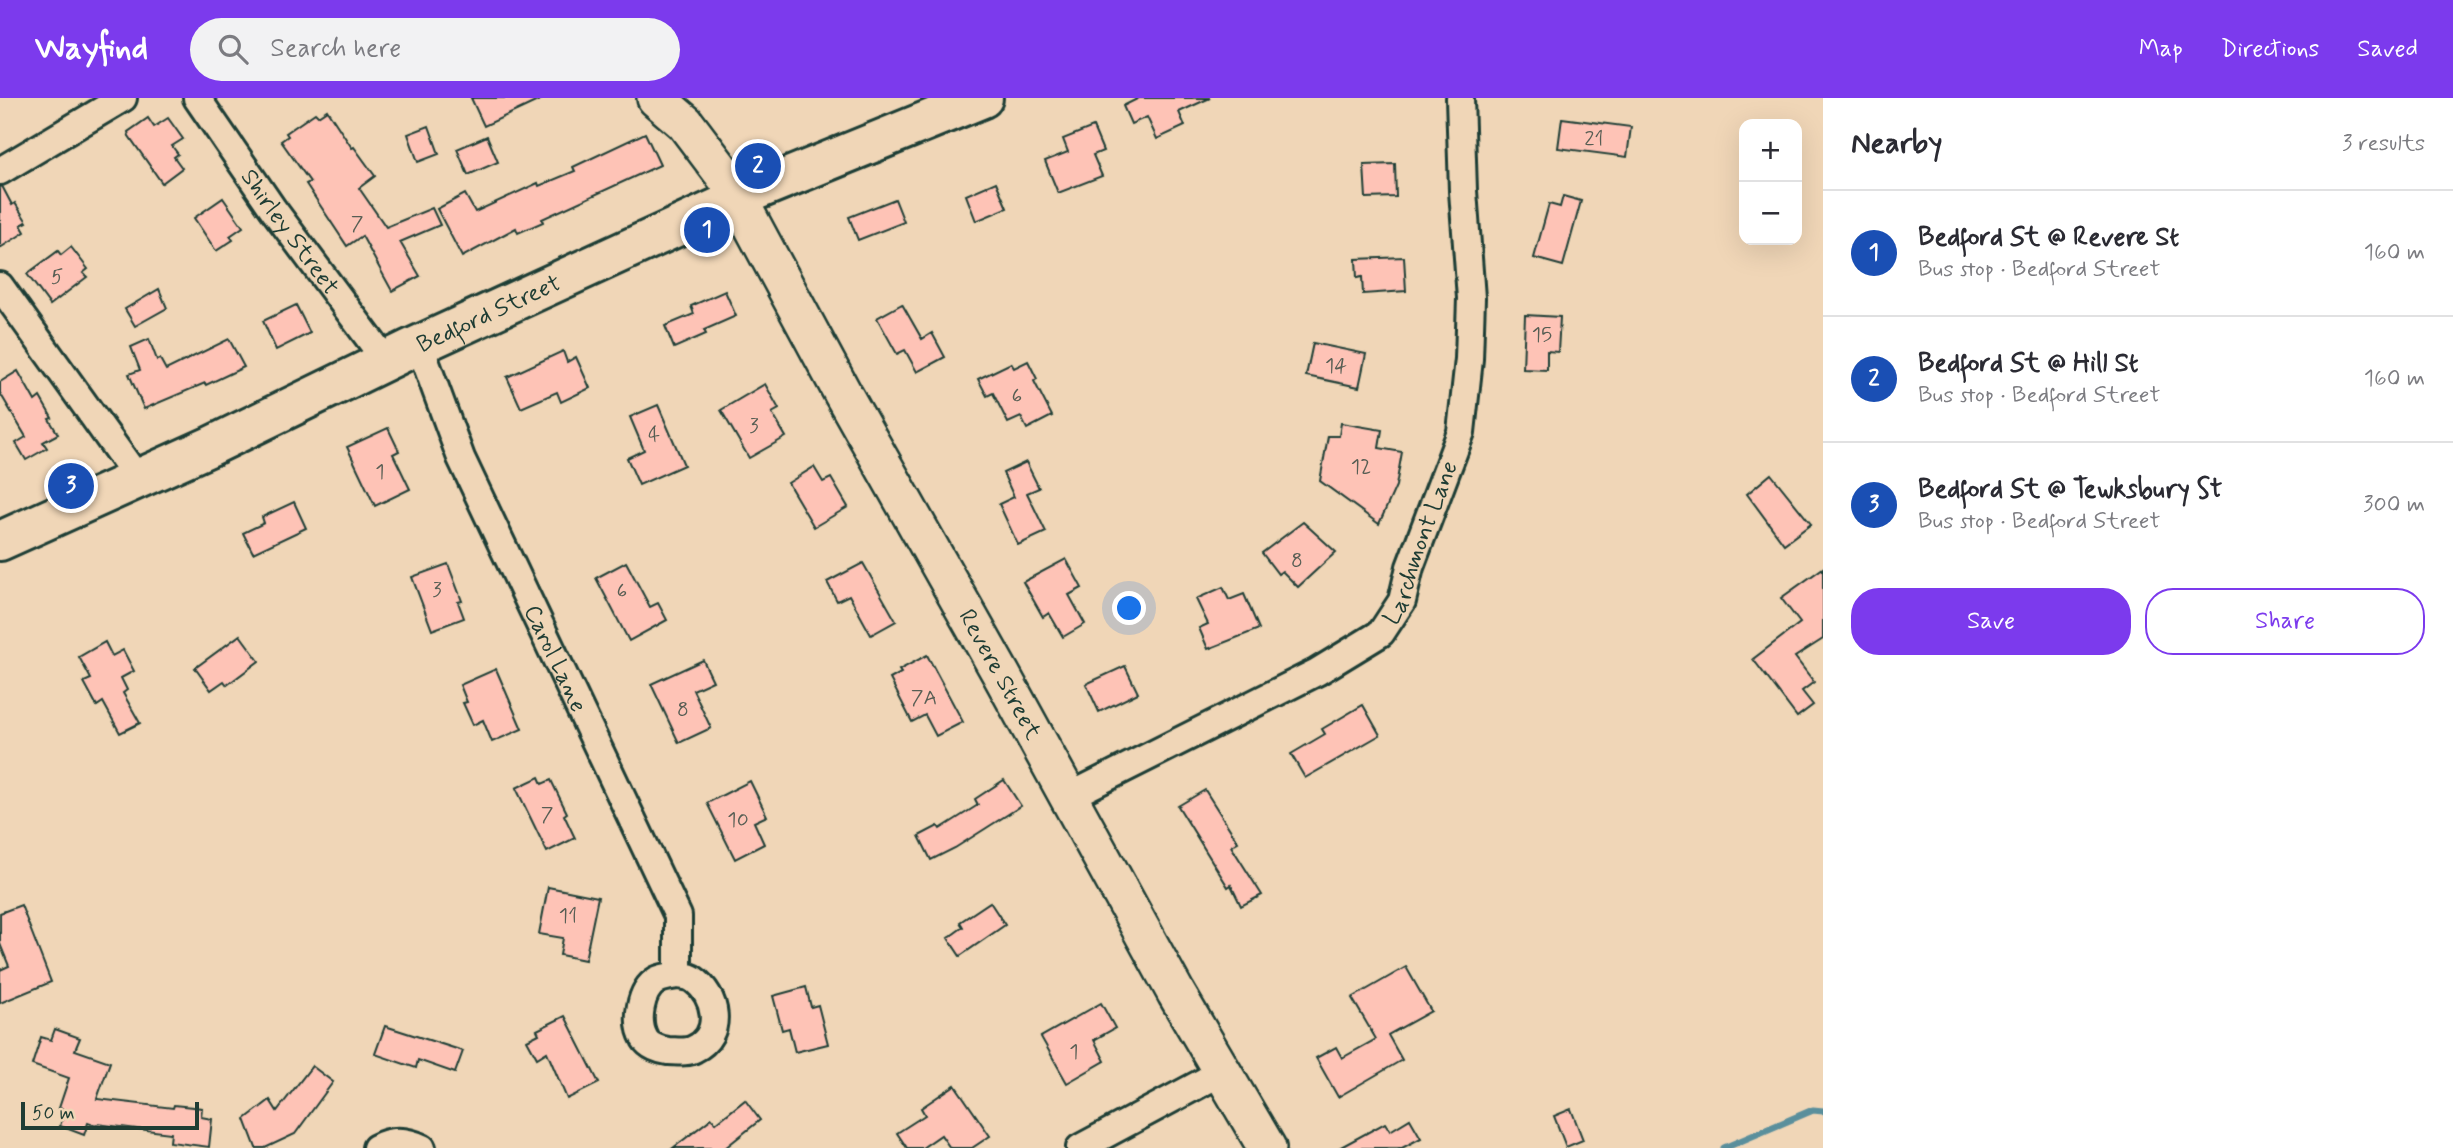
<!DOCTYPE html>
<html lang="en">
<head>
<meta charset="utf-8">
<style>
  :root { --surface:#fff; --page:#f2f2f3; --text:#2b2b33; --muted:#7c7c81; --line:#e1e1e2; --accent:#7c3aed }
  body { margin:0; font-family:Mynerve,sans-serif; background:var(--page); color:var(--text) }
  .controls { position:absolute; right:21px; top:21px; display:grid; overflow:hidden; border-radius:14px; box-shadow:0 7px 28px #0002 }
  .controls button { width:63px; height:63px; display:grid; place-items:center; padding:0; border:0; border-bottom:2px solid var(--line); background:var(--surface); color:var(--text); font:35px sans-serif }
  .scale { position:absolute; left:21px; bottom:18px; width:178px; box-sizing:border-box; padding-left:7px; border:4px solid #1f3d34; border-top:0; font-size:19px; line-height:24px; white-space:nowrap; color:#1f3d34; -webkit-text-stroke:5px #f0d6b7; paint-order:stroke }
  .you { position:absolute; left:1130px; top:511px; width:24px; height:24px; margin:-18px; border:5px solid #fff; border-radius:50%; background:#1a73e8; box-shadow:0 0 0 10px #1a73e833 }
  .badge { display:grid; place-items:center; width:46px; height:46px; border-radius:50%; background:var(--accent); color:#fff; font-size:23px; font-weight:700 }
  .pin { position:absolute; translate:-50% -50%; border:4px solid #fff; box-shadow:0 2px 7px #0006 }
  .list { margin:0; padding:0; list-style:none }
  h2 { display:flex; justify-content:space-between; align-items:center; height:91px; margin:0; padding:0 28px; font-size:30px }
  h2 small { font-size:23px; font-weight:400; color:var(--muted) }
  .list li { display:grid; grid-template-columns:46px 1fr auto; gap:21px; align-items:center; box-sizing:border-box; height:126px; padding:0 28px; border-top:2px solid var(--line) }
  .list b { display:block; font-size:26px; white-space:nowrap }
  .list p { margin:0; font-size:23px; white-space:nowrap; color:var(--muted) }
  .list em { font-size:23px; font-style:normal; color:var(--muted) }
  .actions { display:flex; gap:14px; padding:21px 28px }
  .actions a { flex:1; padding:16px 0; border:2px solid var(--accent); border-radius:28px; text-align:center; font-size:24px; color:var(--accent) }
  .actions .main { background:var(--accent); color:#fff }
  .icon { flex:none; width:38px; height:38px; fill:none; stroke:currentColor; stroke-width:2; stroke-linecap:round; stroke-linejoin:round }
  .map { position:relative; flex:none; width:1823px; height:1050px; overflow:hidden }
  header { display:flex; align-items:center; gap:42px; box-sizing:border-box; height:98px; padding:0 35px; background:var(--accent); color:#fff }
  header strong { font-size:33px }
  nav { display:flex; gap:38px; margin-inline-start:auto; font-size:24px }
  .search { width:490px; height:63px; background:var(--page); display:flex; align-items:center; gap:18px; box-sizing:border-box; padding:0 24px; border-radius:38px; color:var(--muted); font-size:26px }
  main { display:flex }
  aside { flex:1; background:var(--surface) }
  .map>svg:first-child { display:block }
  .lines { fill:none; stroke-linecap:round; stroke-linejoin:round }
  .stream { stroke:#5a8f9c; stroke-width:7 }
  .building { fill:#fec3b6; stroke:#1f3d34; stroke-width:2 }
  .street-casing { stroke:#1f3d34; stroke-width:32 }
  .secondary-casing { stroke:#1f3d34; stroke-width:42 }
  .primary-casing { stroke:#1f3d34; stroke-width:44 }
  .street { stroke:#f0d6b7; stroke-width:26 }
  .secondary { stroke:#f0d6b7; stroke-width:37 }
  .primary { stroke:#f0d6b7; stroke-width:38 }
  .labels { text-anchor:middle; stroke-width:5; stroke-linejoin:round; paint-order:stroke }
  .number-label { font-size:21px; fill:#575e54 }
  .street-label { font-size:24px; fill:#1f3d34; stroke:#f0d6b7 }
</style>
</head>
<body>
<header>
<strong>Wayfind</strong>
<div class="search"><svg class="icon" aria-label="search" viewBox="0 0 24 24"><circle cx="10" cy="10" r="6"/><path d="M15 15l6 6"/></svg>Search here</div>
<nav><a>Map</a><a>Directions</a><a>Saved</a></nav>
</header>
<main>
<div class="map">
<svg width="1823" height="1050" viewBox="0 0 1823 1050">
  <rect width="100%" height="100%" fill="#f0d6b7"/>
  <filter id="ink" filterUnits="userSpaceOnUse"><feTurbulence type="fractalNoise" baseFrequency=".0143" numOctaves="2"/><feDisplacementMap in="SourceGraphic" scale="14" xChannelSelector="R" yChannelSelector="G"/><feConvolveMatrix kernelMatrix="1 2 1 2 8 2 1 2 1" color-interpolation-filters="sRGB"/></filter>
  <g filter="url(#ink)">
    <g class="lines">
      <path class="stream" d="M1724 1050 1813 1012 1823 1013"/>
    </g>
    <g class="building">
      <path d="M471 0H544L484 28Z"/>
      <path d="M1139 0H1210L1179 14 1185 28 1157 41 1147 19 1131 26 1123 8Z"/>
      <path d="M327 12 352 50 354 49 375 78 359 90 386 129 432 110 440 127 400 144 420 178 392 193 362 138 347 148 306 86 310 84 281 43 288 38 286 35 315 15 318 18Z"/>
      <path d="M148 20 154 29 168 20 183 41 172 48 178 56 174 59 182 70 162 85 129 38 128 34Z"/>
      <path d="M1562 20 1631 29 1627 59 1558 50Z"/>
      <path d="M429 28 439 56 418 64 408 36Z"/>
      <path d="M1093 29 1103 53 1093 57 1102 78 1058 95 1045 63 1068 54 1063 41Z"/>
      <path d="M645 35 660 67 542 121 543 124 518 135 516 130 462 159 437 111 465 96 475 114 538 85 539 88 575 73 573 69Z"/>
      <path d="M487 38 498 64 468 77 457 51Z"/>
      <path d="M1395 66 1396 99 1366 100 1364 67Z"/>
      <path d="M996 84 1007 110 976 123 966 97Z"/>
      <path d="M2 88 12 107 15 105 27 124 21 127 25 134 0 150V89Z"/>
      <path d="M1563 98 1581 103 1563 168 1534 160 1549 106 1560 109Z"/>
      <path d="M223 100 243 129 230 138 233 142 216 153 194 120Z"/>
      <path d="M895 101 904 124 858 142 849 119Z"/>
      <path d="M71 149 88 171 83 175 87 179 50 207 27 176 58 153 61 157Z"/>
      <path d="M1404 159 1406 193 1363 196 1362 179 1357 180 1356 161Z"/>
      <path d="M159 191 167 210 135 228 125 211Z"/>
      <path d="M725 193 736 218 704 232 706 236 674 250 665 228 694 216 691 208Z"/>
      <path d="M902 206 922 241 932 235 945 259 917 274 905 252 897 256 877 220Z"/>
      <path d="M296 207 310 235 276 252 263 223Z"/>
      <path d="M1525 217 1560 219 1558 254 1547 253V272L1523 271Z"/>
      <path d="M149 241 157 262 160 261 166 272 229 241 244 269 206 287 205 285 144 311 129 276 140 272 131 249Z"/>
      <path d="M1313 245 1366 256 1359 289 1306 278Z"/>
      <path d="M563 253 567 264 576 259 590 290 561 304 557 294 521 310 507 279Z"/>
      <path d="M1028 263 1037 281 1034 283 1052 318 1027 331 1021 319 1008 325 993 295 987 298 978 281 1011 265 1014 270Z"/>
      <path d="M18 273 35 303 40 299 52 320 49 321 58 336 43 344 47 350 26 362 16 345 26 339 0 295V284Z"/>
      <path d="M765 286 779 311 772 315 786 339 749 360 721 312Z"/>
      <path d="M658 307 684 367 639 387 627 360 644 352 630 319Z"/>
      <path d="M1341 325 1382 332 1379 350 1402 354 1396 388 1379 426 1320 383 1328 338H1339Z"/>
      <path d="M388 330 399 353 393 356 410 391 375 408 347 349Z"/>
      <path d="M1026 364 1039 390 1027 395 1046 434 1018 447 999 406 1014 399 1003 375Z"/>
      <path d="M814 369 823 384 831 380 848 409 814 429 788 385Z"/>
      <path d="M1771 376 1811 426 1784 446 1747 396Z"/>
      <path d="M294 404 306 430 253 455 243 435 264 425 262 419Z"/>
      <path d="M1303 424 1336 454 1298 489 1282 473 1278 476 1262 455Z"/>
      <path d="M1066 461 1082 490 1069 497 1085 526 1063 539 1049 515 1043 519 1023 484Z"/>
      <path d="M626 464 650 509 658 505 667 522 629 543 596 480Z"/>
      <path d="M863 465 896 523 871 537 849 497 837 503 827 484Z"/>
      <path d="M448 466 462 503 458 504 464 520 432 532 412 479Z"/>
      <path d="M1823 470V541L1795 559 1814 584 1802 593 1813 607 1797 619 1753 561 1800 525 1781 500Z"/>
      <path d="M1223 489 1229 502 1244 496 1259 531 1208 551 1199 530 1208 526 1196 501Z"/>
      <path d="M240 537 259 563 227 587 224 583 211 592 195 570Z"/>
      <path d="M105 544 112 558 123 552 134 573 121 580 127 592 123 595 140 625 120 635 103 604 97 608 84 584 91 581 79 559Z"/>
      <path d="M927 557 963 624 936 638 925 617 912 624 890 581 901 575 899 572Z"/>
      <path d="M703 562 713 583 693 592 711 630 679 645 651 586Z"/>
      <path d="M1125 568 1138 595 1099 614 1086 586Z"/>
      <path d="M496 571 522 631 492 644 483 622 473 627 463 605 467 604 460 587Z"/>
      <path d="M1363 607 1380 637 1305 680 1291 656 1325 636 1322 631Z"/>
      <path d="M539 679 542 686 551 682 567 715 564 717 575 740 547 754 516 690Z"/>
      <path d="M1004 682 1021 708 955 750 931 762 919 738 938 728 940 731 978 707 975 701Z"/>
      <path d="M750 683 767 718 754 724 764 746 735 761 707 705Z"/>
      <path d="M1205 692 1238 744 1231 748 1262 797 1241 808 1231 787 1228 789 1178 708Z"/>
      <path d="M548 789 598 799 585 862 560 857 563 840 539 836Z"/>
      <path d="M990 804 1005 827 960 858 948 840 963 829 960 824Z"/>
      <path d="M21 807 51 884 0 905V872L9 868 0 846V815Z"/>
      <path d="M1406 869 1431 913 1388 937 1402 962 1338 999 1316 960 1336 949 1342 960 1376 941 1352 900Z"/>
      <path d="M806 889 811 909 818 907 828 946 795 954 789 930 782 932 773 898Z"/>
      <path d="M1101 905 1115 930 1094 942 1105 963 1067 985 1041 939Z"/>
      <path d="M565 918 599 985 567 1001 547 954 537 960 527 942 539 936 537 932Z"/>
      <path d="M385 928 463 953 455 975 418 962 416 970 375 956Z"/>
      <path d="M55 931 80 940 75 952 110 964 97 1001 173 1010 174 1007 202 1010 201 1019 212 1021 209 1049 170 1044 171 1035 97 1026 96 1028 88 1025 84 1037 60 1028 65 1012 59 1010 69 980 32 967 41 939 51 942Z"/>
      <path d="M312 968 333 984 295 1036 265 1050H256L245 1021 270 1002 277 1013Z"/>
      <path d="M955 987 990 1038 972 1050H950L941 1037 922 1050H907L897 1035 925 1017 921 1010Z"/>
      <path d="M745 1002 760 1022 725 1050H673L712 1020 716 1025Z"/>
      <path d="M1571 1011 1583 1042 1566 1049 1554 1018Z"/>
      <path d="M1410 1021 1421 1040 1402 1050H1339L1385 1025 1390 1033Z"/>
    </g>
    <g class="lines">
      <g class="street-casing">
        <g id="street">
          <path id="s1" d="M197 0 273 111 386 263"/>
          <path d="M0 73 123 0"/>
          <path d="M0 188 138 381"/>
          <path id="s2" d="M419 246 461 360 678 818V877C683 878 689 878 693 881 717 897 724 937 694 951 687 955 676 953 668 953 660 952 649 948 645 941 635 924 640 892 657 882 663 879 672 878 678 877"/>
          <path id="s3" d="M1068 699 1317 574 1381 535 1402 503 1410 469 1461 334 1469 261 1471 200 1463 93 1460 0"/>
          <path d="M376 1050C392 1041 406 1042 422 1050"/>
          <path d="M1080 1050 1222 974"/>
        </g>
      </g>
      <g class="secondary-casing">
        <g id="secondary">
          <path id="s4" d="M656 0 685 25 728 82 843 296 1001 576 1176 895 1267 1050"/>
        </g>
      </g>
      <g class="primary-casing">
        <g id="primary">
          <path id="s5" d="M0 443 211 348 408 252 757 92 983 0"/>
        </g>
      </g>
      <use href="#street" class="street"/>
      <use href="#secondary" class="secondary"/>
      <use href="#primary" class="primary"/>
    </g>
  </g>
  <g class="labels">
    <g class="number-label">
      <text x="1594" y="47">21</text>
      <text x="357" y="132">7</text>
      <text x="57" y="185">5</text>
      <text x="1542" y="243">15</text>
      <text x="1336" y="274">14</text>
      <text x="1017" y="304">6</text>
      <text x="754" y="334">3</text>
      <text x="654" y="343">4</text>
      <text x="1361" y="375">12</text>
      <text x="380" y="380">1</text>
      <text x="1297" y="469">8</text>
      <text x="437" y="498">3</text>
      <text x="622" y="499">6</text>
      <text x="924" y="606">7A</text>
      <text x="683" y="618">8</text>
      <text x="547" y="723">7</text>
      <text x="738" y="728">10</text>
      <text x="568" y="824">11</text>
      <text x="1074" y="960">1</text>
    </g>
    <g class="street-label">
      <text dy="8" stroke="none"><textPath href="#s1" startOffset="163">Shirley Street</textPath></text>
      <text dy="8" stroke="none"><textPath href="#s5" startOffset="539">Bedford Street</textPath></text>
      <text dy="8" stroke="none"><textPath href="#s3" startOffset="453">Larchmont Lane</textPath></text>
      <text dy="8" stroke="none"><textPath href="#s2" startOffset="343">Carol Lane</textPath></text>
      <text dy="8" stroke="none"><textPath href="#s4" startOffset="674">Revere Street</textPath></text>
    </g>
  </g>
</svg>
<div class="controls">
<button>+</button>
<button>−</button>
</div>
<div class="scale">50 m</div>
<div class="you"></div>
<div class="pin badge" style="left:707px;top:132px;background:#1a4fb4">1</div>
<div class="pin badge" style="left:758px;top:68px;background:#1a4fb4">2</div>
<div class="pin badge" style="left:71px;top:388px;background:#1a4fb4">3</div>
</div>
<aside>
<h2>Nearby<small>3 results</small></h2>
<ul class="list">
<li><span class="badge" style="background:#1a4fb4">1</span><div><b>Bedford St @ Revere St</b><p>Bus stop · Bedford Street</p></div><em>160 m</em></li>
<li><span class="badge" style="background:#1a4fb4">2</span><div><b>Bedford St @ Hill St</b><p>Bus stop · Bedford Street</p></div><em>160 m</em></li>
<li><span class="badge" style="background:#1a4fb4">3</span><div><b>Bedford St @ Tewksbury St</b><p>Bus stop · Bedford Street</p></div><em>300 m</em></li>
</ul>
<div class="actions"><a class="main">Save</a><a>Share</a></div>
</aside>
</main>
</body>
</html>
